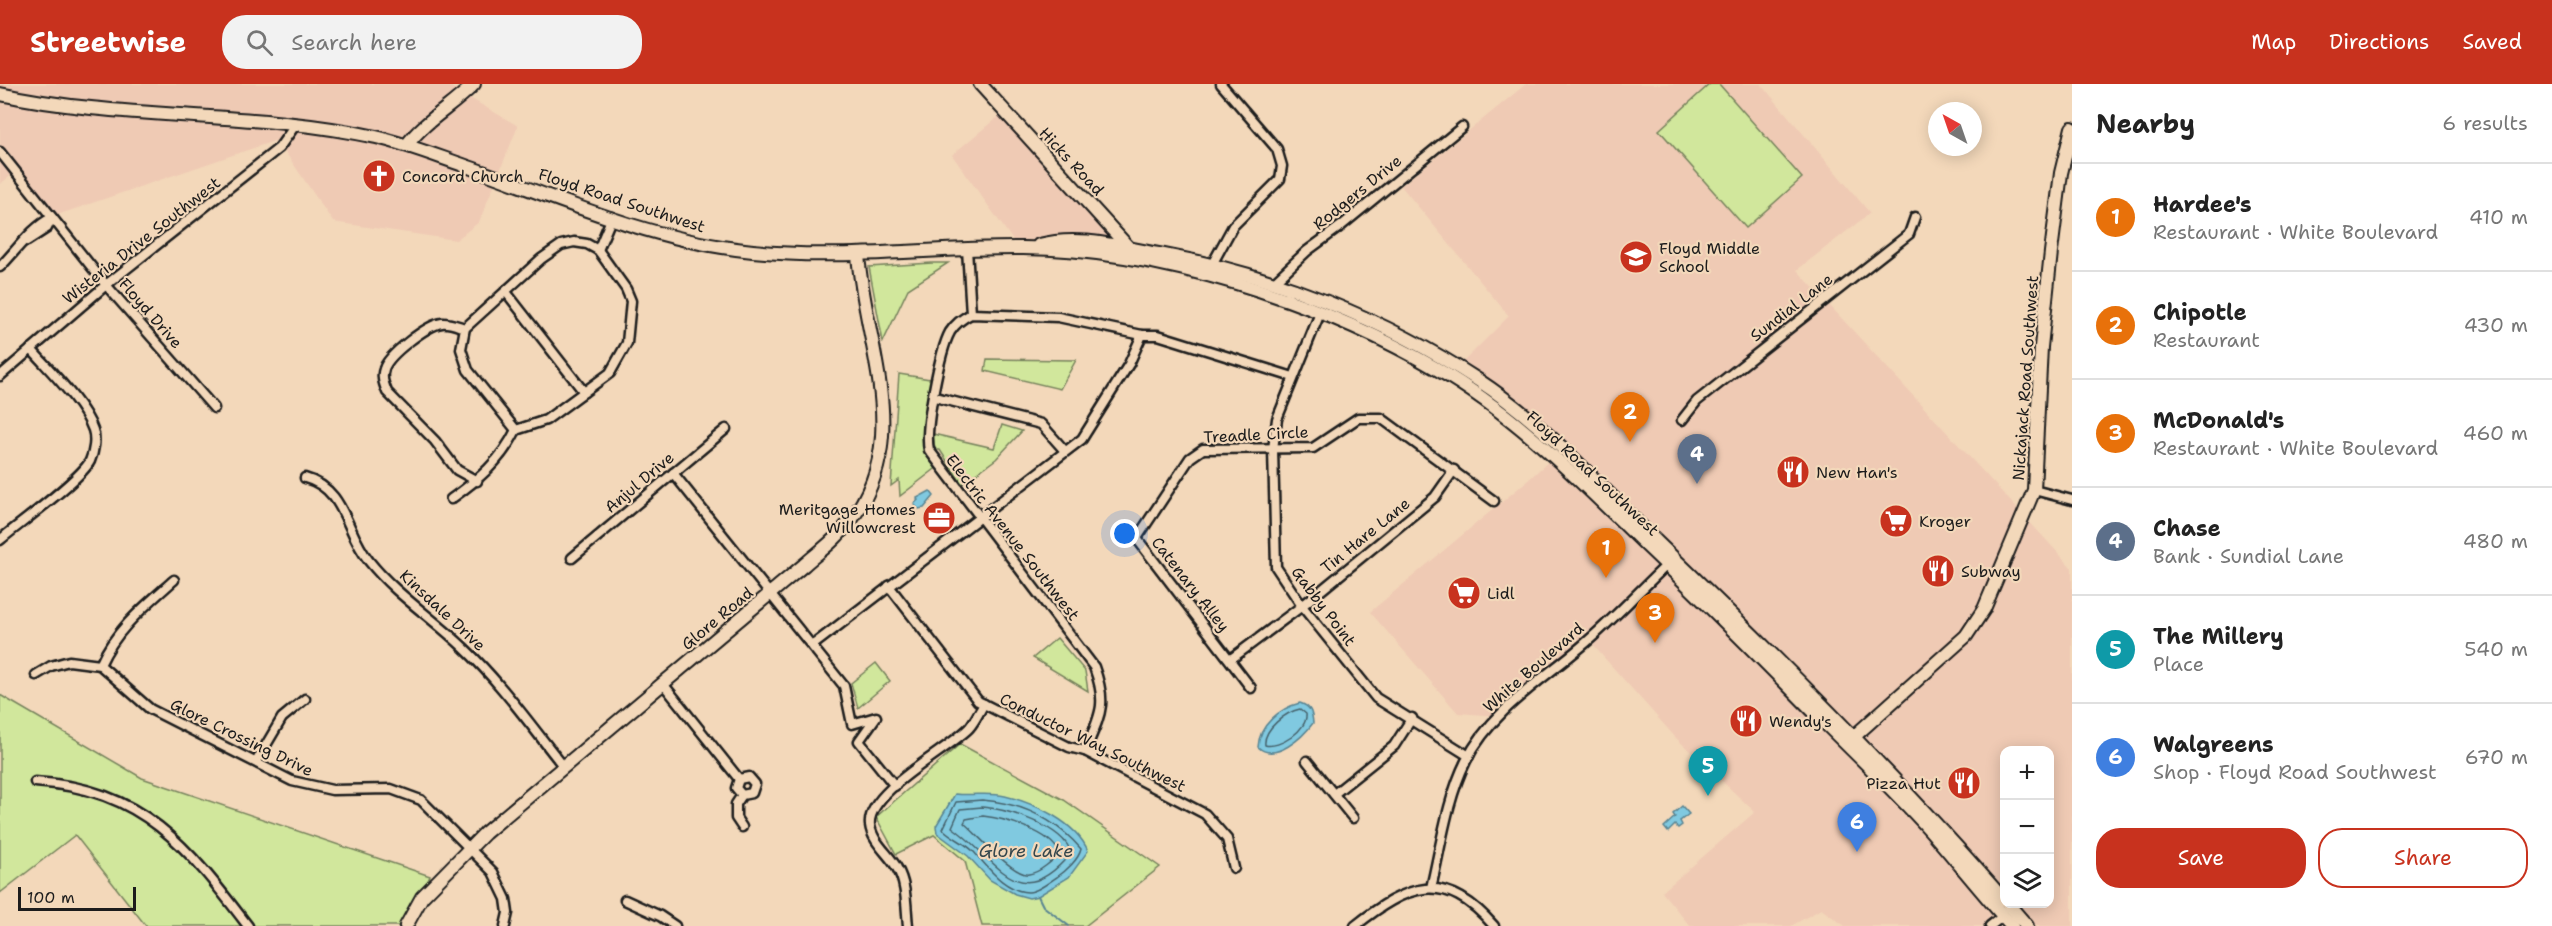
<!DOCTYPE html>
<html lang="en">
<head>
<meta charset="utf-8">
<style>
  :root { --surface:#fff; --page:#f2f2f2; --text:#222; --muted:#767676; --line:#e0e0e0; --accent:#c8321e }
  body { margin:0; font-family:"Shantell Sans",sans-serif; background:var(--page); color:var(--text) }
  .controls { position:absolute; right:18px; bottom:18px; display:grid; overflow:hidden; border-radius:12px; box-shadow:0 3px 15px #0003 }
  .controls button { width:54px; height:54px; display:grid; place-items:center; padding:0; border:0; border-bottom:2px solid var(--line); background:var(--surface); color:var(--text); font:30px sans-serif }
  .compass { position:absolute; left:1928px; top:18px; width:54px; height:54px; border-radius:50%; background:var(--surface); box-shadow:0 3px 15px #0003; rotate:320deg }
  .scale { position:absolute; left:18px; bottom:15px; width:118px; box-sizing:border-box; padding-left:6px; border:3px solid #1c1c1c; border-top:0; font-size:16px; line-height:21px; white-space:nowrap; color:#1c1c1c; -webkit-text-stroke:4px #f3d8ba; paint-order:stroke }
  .you { position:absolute; left:1125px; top:450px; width:21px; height:21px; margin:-15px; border:4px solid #fff; border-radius:50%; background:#1a73e8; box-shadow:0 0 0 9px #1a73e833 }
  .badge { display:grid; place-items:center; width:39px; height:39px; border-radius:50%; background:var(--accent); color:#fff; font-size:20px; font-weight:700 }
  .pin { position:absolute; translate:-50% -50px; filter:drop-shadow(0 2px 3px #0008) }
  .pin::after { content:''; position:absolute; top:32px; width:21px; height:18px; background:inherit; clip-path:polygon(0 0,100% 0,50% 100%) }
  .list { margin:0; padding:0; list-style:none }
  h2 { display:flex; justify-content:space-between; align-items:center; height:78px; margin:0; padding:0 24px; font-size:26px }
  h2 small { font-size:20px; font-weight:400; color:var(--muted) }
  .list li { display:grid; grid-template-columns:39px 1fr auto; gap:18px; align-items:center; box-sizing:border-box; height:108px; padding:0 24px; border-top:2px solid var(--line) }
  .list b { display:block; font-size:22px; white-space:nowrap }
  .list p { margin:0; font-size:20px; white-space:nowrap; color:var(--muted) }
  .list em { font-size:20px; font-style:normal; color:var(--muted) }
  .actions { display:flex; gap:12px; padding:18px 24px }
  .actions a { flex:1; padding:14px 0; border:2px solid var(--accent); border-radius:24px; text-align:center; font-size:21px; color:var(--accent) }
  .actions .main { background:var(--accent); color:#fff }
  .icon { flex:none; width:33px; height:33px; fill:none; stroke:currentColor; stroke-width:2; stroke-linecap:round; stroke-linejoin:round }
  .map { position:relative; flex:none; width:2072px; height:842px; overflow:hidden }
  header { display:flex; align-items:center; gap:36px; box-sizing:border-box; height:84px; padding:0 30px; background:var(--accent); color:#fff }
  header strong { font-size:28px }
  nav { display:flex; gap:33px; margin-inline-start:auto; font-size:21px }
  .search { width:420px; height:54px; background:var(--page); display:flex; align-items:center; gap:15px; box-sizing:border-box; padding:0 21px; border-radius:24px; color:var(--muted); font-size:22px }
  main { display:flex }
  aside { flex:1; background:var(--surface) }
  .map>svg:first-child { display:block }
  .built { fill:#efcab4; fill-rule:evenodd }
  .green { fill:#d1e79c; stroke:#76825c; stroke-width:1.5 }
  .water { fill:#80c9e0; stroke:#588492; stroke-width:1.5 }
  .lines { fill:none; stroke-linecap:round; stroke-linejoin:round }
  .shore { stroke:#44616a; stroke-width:1.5 }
  .stream { stroke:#588492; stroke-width:2 }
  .street-casing { stroke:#1c1c1c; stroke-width:13 }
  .secondary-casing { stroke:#1c1c1c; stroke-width:16 }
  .street { stroke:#f3d8ba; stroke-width:8 }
  .secondary { stroke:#f3d8ba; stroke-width:12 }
  .labels { text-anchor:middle; stroke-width:4.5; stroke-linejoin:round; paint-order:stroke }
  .street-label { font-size:16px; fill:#1c1c1c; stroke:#f3d8ba }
  .poi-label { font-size:16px; fill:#1c1c1c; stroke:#f3d8ba; text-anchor:start }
  .water-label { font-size:18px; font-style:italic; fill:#35474d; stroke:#f3d8ba }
</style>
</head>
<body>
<header>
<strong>Streetwise</strong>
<div class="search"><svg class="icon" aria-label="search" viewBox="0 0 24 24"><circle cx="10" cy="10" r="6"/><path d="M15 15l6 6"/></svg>Search here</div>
<nav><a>Map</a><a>Directions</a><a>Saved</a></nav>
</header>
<main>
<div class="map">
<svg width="2072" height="842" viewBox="0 0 2072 842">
  <rect width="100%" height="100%" fill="#f3d8ba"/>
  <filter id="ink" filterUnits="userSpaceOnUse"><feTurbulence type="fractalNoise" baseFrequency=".0167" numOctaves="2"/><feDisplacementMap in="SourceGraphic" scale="12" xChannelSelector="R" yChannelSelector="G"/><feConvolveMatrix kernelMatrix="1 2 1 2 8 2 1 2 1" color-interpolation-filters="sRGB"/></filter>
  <g filter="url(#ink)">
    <g class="built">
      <path d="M0 0H446L518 42 479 138 456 156 333 138 277 56 60 130 51 137 13 90 0 100Z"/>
      <path d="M1526 0H1761L1870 129 1797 186 2072 484V842H1845L1821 825 1791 842H1690L1662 808 1755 728 1676 654 1591 559 1498 632 1458 629 1370 528 1527 397 1561 366 1461 280 1509 232 1401 102ZM2004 666H2050V820H2004Z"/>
      <path d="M1007 25 1127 167 1017 162 952 71Z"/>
    </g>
    <g class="green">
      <path d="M1710 0H1719L1802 94 1746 144 1659 46Z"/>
      <path d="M932 179H948L908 205 883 258 869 183Z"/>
      <path d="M987 275 1076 276 1060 305 985 287Z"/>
      <path d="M899 290 936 296 930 371 939 382 900 412 899 396 891 402Z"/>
      <path d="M1002 341 1022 347 996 375 962 400 940 366H935L933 350 994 364Z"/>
      <path d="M1057 554 1085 587 1088 607 1033 574Z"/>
      <path d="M876 579 890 597 858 624 851 599Z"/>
      <path d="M0 611 142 694 430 792 409 842H146L75 751 0 809Z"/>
      <path d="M960 660 1064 716 1160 783 1085 842H982L965 777 934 751 896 770 876 733Z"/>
    </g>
    <g class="water">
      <path d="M930 407 934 412 924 424 918 425 914 420 918 416 917 414Z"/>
      <path d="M1300 619C1311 623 1312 628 1313 639 1303 653 1275 679 1258 663 1259 641 1280 624 1300 619Z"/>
      <path d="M955 710C972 712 988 708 1005 712 1034 719 1076 738 1088 767L1069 793 1038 812 1029 814 1015 810 990 796 968 772 937 749 936 742Z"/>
      <path d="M1682 722 1689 730 1680 737 1682 741 1678 744 1675 741 1668 748 1664 743 1675 733 1673 730Z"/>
    </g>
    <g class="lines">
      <g class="shore">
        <path d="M1300 625 1306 630C1308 646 1279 665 1265 661 1263 645 1286 628 1300 625Z"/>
        <path d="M982 716C1021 719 1055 735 1081 765 1079 775 1066 787 1057 793 1049 798 1038 808 1028 808 1004 807 988 783 973 767 964 758 952 754 943 745L956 718Z"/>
        <path d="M982 723C1006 725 1064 742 1071 769 1018 833 998 775 952 743L960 725Z"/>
        <path d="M983 732C1003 734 1052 748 1059 769 1054 776 1039 789 1029 790 1014 793 976 749 964 739L966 735Z"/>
      </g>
      <path class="stream" d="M1038 812 1043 822 1069 842"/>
      <g class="street-casing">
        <g id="street">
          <path d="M0 68 106 201 214 324"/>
          <path d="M27 157 47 144 52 134"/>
          <path d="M574 158 587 160 598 166 626 205 631 217 627 259 610 289 546 336 516 346 468 286 461 265 465 244 541 175 561 161Z"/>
          <path d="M967 165 971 230"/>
          <path d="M598 166 612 133"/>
          <path d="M0 183C15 168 34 141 52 134"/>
          <path d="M1209 186 1233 142 1280 95 1282 82 1277 65 1221 0"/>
          <path d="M1273 199 1307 167 1341 142 1462 43"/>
          <path d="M506 208 584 308"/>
          <path d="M1320 229 1277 335 1273 365 1276 483 1302 522 1376 614 1469 672"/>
          <path d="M465 244C458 242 449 238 442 239 427 241 388 271 384 285 381 293 384 300 387 308L435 357 457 386 477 397"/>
          <path d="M0 292 106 201 279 64 296 40"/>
          <path d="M935 313 1041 340 1065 367"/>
          <path d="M1682 336 1697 317 1909 150 1915 133"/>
          <path d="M673 389 844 602 852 640 876 633 859 657 895 702"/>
          <path d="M305 394C346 405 345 448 369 477 395 510 433 534 464 564 501 599 532 643 564 683"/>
          <path d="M2034 406 2072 416"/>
          <path d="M451 415C478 396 501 377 516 346"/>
          <path d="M1128 443 1251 604"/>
          <path d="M1137 454 1190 374 1203 365 1313 364 1358 334H1381L1494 417"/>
          <path d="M0 456C19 440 81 395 90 377 94 368 96 355 93 346 83 318 50 287 31 265"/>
          <path d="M572 474 726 345"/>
          <path d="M889 502 978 617 1069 663 1085 667 1205 730 1227 755 1234 784"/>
          <path d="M813 561 1082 355 1129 280 1142 251"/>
          <path d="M1231 575 1302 522 1435 413 1454 386"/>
          <path d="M100 581C116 545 145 522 174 496"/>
          <path d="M36 591 51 582 69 577 100 581 150 625 292 697 332 706 391 705 421 716 493 788 506 815 508 829 505 842"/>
          <path d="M664 601 739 695"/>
          <path d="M1085 667C1100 631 1108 621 1094 583L929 366C924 346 940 266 950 248 955 240 963 234 971 230L1058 233 1142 251H1158L1293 293"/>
          <path d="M1307 677 1353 734"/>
          <path d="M256 678 282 634 305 615"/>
          <path d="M739 695 749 693 755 700 752 709 742 711 736 720V734L742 743"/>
          <path d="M739 695 736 704 742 711"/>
          <path d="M35 698C142 704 188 763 248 842"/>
          <path d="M1334 710 1394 662 1412 634"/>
          <path d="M1431 804C1441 762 1447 715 1466 677 1492 626 1540 598 1582 562 1613 536 1641 505 1671 477"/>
          <path d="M625 816 660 832 675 842"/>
          <path d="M908 842C906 824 907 800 897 784 889 770 872 758 870 741 866 708 948 666 969 644 975 637 979 628 984 620"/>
          <path d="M1355 842C1407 801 1444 784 1494 842"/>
          <path d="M1990 842 2003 832"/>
        </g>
      </g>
      <g class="secondary-casing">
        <g id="secondary">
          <path d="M980 0 1129 164"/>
          <path d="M0 10C123 37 252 26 376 53 406 60 434 71 463 81 552 112 643 153 736 165 832 178 927 163 1023 164 1159 165 1320 217 1437 285 1517 331 1581 398 1647 462 1708 520 1767 580 1826 640 1861 675 1897 709 1930 746 1958 778 1984 811 2012 842"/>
          <path d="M407 61C424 37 453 22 474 0"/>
          <path d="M1039 161C1082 150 1121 164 1164 171 1274 191 1385 235 1478 296 1545 340 1601 403 1658 459 1778 574 1895 691 2004 816"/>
          <path d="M1849 657 1966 552 1984 525 2034 406 2041 263 2051 168 2061 89 2072 44"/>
          <path d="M2008 820 2027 842"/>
          <path d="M406 842 422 813 485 749 804 481C815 471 828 462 838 451 919 367 866 269 858 171"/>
        </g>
      </g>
      <use href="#street" class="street"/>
      <use href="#secondary" class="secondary"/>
    </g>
  </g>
  <defs>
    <g id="church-disc" transform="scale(1.725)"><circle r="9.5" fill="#c8321e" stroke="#f3d8ba"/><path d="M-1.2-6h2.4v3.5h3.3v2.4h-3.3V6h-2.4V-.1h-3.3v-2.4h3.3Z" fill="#fff"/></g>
    <g id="school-disc" transform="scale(1.725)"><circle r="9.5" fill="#c8321e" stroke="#f3d8ba"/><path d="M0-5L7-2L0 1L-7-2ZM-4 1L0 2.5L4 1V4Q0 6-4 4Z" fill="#fff"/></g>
    <g id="restaurant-disc" transform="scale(1.725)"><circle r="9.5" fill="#c8321e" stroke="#f3d8ba"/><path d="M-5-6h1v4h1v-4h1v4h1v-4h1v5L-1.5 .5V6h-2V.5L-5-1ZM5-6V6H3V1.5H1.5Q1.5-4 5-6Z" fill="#fff"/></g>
    <g id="office-disc" transform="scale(1.725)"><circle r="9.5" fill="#c8321e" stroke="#f3d8ba"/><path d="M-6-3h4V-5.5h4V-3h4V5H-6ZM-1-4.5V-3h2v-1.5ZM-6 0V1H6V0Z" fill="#fff"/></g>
    <g id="supermarket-disc" transform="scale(1.725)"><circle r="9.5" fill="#c8321e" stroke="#f3d8ba"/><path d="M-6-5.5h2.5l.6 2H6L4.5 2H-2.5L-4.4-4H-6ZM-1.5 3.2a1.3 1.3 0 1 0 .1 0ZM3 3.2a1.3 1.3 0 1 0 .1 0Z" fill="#fff"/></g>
  </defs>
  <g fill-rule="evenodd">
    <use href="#church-disc" x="379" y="92"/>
    <use href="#school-disc" x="1636" y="173"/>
    <use href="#restaurant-disc" x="1793" y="388"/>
    <use href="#office-disc" x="939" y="434"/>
    <use href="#supermarket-disc" x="1896" y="437"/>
    <use href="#restaurant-disc" x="1938" y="487"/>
    <use href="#supermarket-disc" x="1464" y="509"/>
    <use href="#restaurant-disc" x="1746" y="637"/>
    <use href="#restaurant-disc" x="1964" y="699"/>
  </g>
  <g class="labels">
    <g class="street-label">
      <text transform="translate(1072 77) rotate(47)" y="6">Hicks Road</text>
      <text transform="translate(1357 108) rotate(-39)" y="6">Rodgers Drive</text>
      <text transform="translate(622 116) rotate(18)" y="6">Floyd Road Southwest</text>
      <text transform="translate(141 156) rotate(-38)" y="6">Wisteria Drive Southwest</text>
      <text transform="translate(1791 223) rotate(-38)" y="6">Sundial Lane</text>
      <text transform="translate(151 229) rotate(49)" y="6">Floyd Drive</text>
      <text transform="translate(2025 294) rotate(-86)" y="6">Nickajack Road Southwest</text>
      <text transform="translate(1256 350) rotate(-3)" y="6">Treadle Circle</text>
      <text transform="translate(1593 389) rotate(43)" y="6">Floyd Road Southwest</text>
      <text transform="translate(639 398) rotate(-40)" y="6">Anjul Drive</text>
      <text transform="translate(1365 451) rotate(-39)" y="6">Tin Hare Lane</text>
      <text transform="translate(1013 453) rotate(52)" y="6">Electric Avenue Southwest</text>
      <text transform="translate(1191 500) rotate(52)" y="6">Catenary Alley</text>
      <text transform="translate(1324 522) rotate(53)" y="6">Gabby Point</text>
      <text transform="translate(443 526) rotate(43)" y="6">Kinsdale Drive</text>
      <text transform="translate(717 534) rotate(-40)" y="6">Glore Road</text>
      <text transform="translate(1533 583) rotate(-41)" y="6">White Boulevard</text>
      <text transform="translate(242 653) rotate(26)" y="6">Glore Crossing Drive</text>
      <text transform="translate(1093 658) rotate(26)" y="6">Conductor Way Southwest</text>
    </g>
    <g class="poi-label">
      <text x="402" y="98">Concord Church</text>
      <text x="1659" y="170">Floyd Middle<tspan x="1659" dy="18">School</tspan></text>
      <text x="1816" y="394">New Han's</text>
      <text x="916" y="431" text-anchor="end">Meritgage Homes<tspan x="916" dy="18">Willowcrest</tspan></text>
      <text x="1919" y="443">Kroger</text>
      <text x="1961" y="493">Subway</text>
      <text x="1487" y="515">Lidl</text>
      <text x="1769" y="643">Wendy's</text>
      <text x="1941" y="705" text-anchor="end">Pizza Hut</text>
    </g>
    <g class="water-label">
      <text x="1026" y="773">Glore Lake</text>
    </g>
  </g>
</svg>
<div class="controls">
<button>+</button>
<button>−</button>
<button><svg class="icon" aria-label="layers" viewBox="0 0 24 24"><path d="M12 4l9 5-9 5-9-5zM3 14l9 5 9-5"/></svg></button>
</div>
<svg class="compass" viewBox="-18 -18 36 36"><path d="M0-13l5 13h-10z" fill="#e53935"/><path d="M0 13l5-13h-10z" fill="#767676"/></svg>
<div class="scale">100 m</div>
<div class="you"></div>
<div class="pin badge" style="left:1606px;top:494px;background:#e8710a">1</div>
<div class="pin badge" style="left:1630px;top:358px;background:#e8710a">2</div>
<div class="pin badge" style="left:1655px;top:559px;background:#e8710a">3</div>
<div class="pin badge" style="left:1697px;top:400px;background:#5c6f8a">4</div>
<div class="pin badge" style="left:1708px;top:712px;background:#0f9aa8">5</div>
<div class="pin badge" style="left:1857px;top:768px;background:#3f7fe0">6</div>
</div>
<aside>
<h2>Nearby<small>6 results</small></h2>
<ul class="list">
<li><span class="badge" style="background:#e8710a">1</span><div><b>Hardee's</b><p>Restaurant · White Boulevard</p></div><em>410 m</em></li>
<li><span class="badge" style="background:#e8710a">2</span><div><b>Chipotle</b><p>Restaurant</p></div><em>430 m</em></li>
<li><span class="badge" style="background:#e8710a">3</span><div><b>McDonald's</b><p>Restaurant · White Boulevard</p></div><em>460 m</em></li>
<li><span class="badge" style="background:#5c6f8a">4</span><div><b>Chase</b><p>Bank · Sundial Lane</p></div><em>480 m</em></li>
<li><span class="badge" style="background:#0f9aa8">5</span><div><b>The Millery</b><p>Place</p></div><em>540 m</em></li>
<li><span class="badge" style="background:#3f7fe0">6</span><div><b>Walgreens</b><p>Shop · Floyd Road Southwest</p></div><em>670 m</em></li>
</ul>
<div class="actions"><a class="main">Save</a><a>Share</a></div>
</aside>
</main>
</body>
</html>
